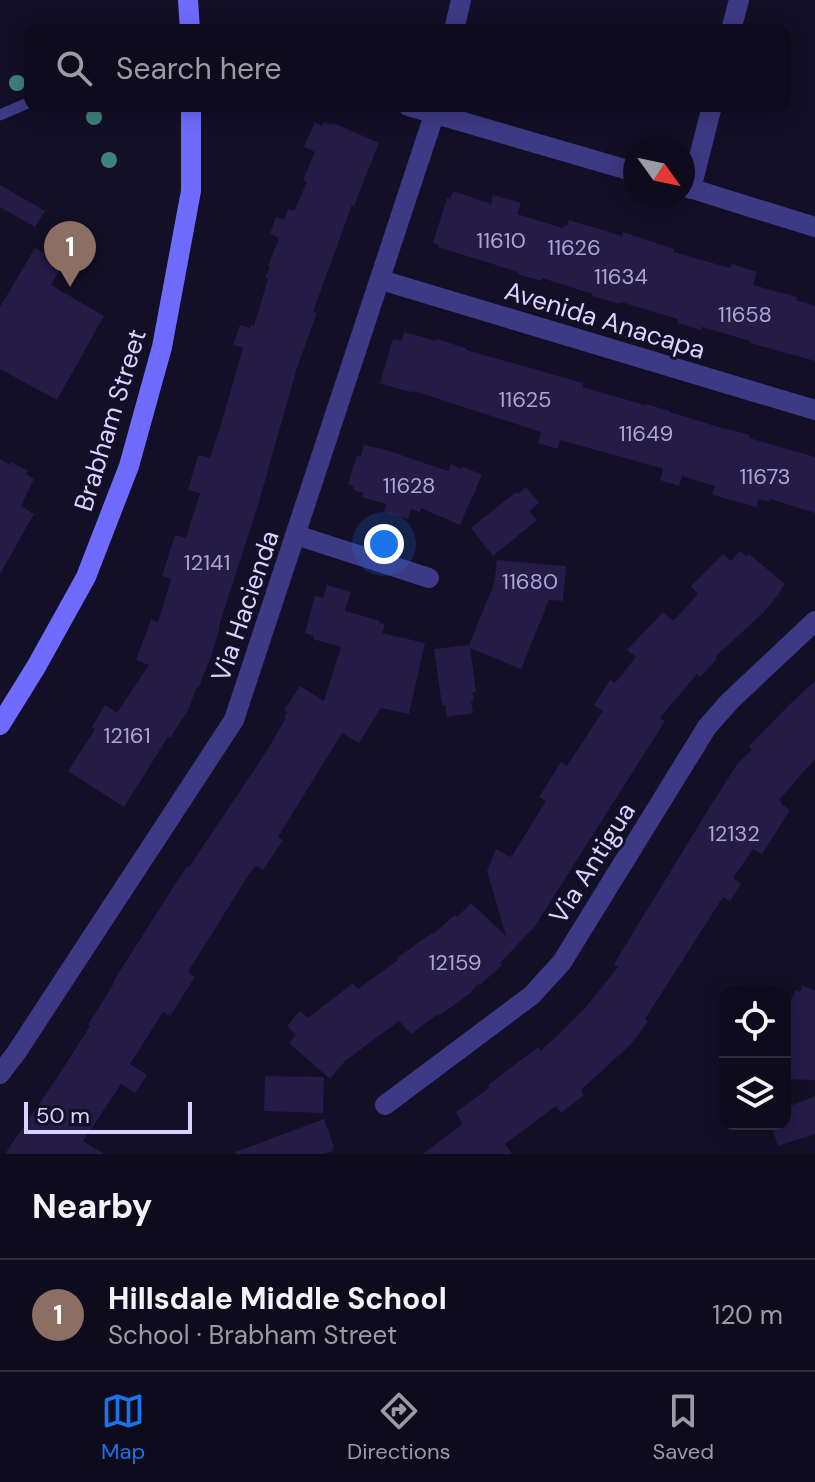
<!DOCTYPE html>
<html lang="en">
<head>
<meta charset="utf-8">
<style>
  :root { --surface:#0e0b1c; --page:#1c1929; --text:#f1f3f6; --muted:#9b9ba3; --line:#2e2b3b; --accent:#1a73e8 }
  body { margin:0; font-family:"DM Sans",sans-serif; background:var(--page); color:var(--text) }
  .controls { position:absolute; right:24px; bottom:24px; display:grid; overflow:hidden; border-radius:16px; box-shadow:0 4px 20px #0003 }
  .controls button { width:72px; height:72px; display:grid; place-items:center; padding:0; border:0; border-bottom:2px solid var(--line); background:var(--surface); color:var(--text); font:40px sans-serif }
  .compass { position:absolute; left:623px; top:136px; width:72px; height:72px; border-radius:50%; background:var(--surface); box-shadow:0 4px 20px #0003; rotate:123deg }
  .scale { position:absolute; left:24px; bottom:20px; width:168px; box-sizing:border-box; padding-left:8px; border:4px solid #d9d4ff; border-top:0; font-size:22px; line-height:28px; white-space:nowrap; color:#d9d4ff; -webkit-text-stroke:6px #130f26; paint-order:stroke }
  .you { position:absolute; left:384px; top:544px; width:28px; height:28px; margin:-20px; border:6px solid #fff; border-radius:50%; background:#1a73e8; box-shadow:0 0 0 12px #1a73e833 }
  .badge { display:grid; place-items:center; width:52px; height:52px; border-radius:50%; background:var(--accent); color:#fff; font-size:26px; font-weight:700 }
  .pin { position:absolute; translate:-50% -66px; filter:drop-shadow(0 2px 4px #0008) }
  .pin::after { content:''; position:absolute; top:42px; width:28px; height:24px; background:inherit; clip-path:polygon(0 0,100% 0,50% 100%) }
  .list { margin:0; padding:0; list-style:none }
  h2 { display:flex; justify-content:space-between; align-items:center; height:104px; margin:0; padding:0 32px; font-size:34px }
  h2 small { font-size:26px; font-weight:400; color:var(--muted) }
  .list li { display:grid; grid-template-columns:52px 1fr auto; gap:24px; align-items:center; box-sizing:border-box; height:112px; padding:0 32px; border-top:2px solid var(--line) }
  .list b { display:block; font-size:30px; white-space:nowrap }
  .list p { margin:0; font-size:26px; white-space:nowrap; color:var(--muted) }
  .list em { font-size:26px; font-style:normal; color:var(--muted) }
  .icon { flex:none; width:44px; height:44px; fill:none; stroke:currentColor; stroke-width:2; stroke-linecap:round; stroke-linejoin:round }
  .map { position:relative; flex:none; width:815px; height:1154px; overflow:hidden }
  .search { position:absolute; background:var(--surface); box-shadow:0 4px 20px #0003; left:24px; right:24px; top:24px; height:88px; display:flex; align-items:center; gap:20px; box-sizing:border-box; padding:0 28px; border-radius:16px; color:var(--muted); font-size:30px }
  .sheet { height:216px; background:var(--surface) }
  nav { display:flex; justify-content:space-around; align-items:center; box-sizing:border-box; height:112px; border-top:2px solid var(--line); background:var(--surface); font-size:22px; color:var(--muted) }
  nav a { display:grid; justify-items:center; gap:4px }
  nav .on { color:var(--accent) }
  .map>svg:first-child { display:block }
  .building { fill:#241b47 }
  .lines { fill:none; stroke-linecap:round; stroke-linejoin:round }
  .service { stroke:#3d3a85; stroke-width:11 }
  .minor { stroke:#3d3a85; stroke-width:20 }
  .tertiary { stroke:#3d3a85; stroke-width:20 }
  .secondary { stroke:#6f6bff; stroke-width:20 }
  .tree { fill:#3d827b }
  .labels { text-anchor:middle; stroke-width:6; stroke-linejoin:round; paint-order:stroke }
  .number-label { font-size:22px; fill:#aca6d1 }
  .street-label { font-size:26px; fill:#d9d4ff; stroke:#130f26 }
</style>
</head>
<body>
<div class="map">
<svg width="815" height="1154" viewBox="0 0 815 1154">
  <rect width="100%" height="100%" fill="#130f26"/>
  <g class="building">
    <path d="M315 122 322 126 324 122 332 125 333 123 379 143 354 206 352 205 313 312 317 313 296 371 259 502 219 626H220L213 651 199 687H197L188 710 170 738 168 737 124 807 68 771 95 729 92 727 105 705 117 713 149 665 136 660 151 620 158 622 171 579 162 576 175 535 186 538 200 493 188 490 198 455 210 458 222 421 243 348 233 345 240 325 250 328 251 325 254 326 268 279 265 278 270 267 268 266 279 238 270 234 276 217 284 220 288 209 294 211 307 182 303 180 315 152 304 147Z"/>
    <path d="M0 185 45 211 35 227 0 207Z"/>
    <path d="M453 191 491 204 493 195 521 203 517 214 563 228 564 225 567 226 569 220 622 236 623 232 674 249V252L730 268 732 264 757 272 753 285 797 297 796 300 815 306V361L750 343V341L702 327 701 330 678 323V319L621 302 620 304 592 296 593 294 542 278 541 281 518 274V272L438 247 439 245 433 243 447 198 450 199Z"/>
    <path d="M35 248 63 264 51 285 104 316 57 400 0 369V307Z"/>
    <path d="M404 332 436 341 437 339 465 348 466 350 583 383 582 387 645 405 646 404 670 411 669 412 722 428 750 435 749 438 815 457V513L770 499V502L758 499 757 507 730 500 712 494 715 486 682 476 679 486 660 480 663 470 661 468 560 440 558 449 538 443 541 432 414 391 413 393 380 383 393 339 402 341Z"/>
    <path d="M364 445 377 448V447L448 471 451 464 461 469 462 466 482 475 460 525 421 508 420 512 411 509 408 519 384 512 386 504 362 497 363 493 353 490 354 486 348 484 357 455 361 456Z"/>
    <path d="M0 459 10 465 11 462 28 471 26 474 34 479 21 506 34 514 0 574Z"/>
    <path d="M526 487 539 503 529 511 537 520 493 556 471 528 516 492 518 494Z"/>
    <path d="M740 551 746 556 749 554 785 584 781 589 782 590 763 613 715 657 717 659 700 677 697 674 660 718 665 721 535 926 500 963 502 965 480 985 478 984 469 994 439 1016 438 1014 411 1034 399 1021 345 1061 330 1079 289 1043 296 1035 287 1026 300 1011 308 1018 353 983 358 989 398 960 397 958 432 933 433 934 455 915 457 917 471 903 506 936 487 871 496 849 510 857 512 856 546 801 539 797 561 762 567 766 603 711 594 705 610 680 615 683 636 657 627 650 663 612 672 620 675 619 698 594 691 586 723 554 731 561Z"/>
    <path d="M497 560 566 566 563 601 549 600 521 669 470 648 476 692 472 693 474 700 471 701 473 713 447 717 445 705H442L434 649 469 645 494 584Z"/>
    <path d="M327 585 351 592 345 611 380 621 379 623 385 625 382 633 425 643 409 714 381 708 359 743 342 733 278 837 283 840 263 870 256 866 249 874 188 972 195 977 170 1016 163 1012 130 1064 147 1075 135 1093 121 1084 83 1141 104 1154H5L62 1070 90 1026 88 1025 114 983 113 982 174 886 187 866 189 867 266 752 286 718 284 717 287 712 284 710 300 686 324 701 341 647 313 639 314 636 305 633 315 596 323 598Z"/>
    <path d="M815 681V759L779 800 782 802 781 804 790 810 762 854 753 849 733 878 741 884 730 901 723 897 645 1019 648 1022 630 1045 581 1090 584 1095 561 1113 556 1106 505 1144 512 1154H423L462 1124 456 1112 490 1087 488 1085 538 1047 541 1051 586 1007 618 967 614 964 716 797 738 763 752 750 749 746 789 705Z"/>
    <path d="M802 985 815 991V1080L785 1079V1021L790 1009 787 1008 796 990 800 992Z"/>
    <path d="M265 1076 324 1077 323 1113 264 1111Z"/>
    <path d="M815 1096V1134L778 1146 772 1128 785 1124V1108Z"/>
    <path d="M324 1119 334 1147 332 1148 333 1151 322 1154H236L235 1152Z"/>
  </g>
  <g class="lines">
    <path class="service" d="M0 115 30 102"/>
    <g class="minor">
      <path d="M454 30 461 0"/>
      <path d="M731 30 739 0"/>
      <path d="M691 189 712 106"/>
      <path d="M381 280 815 410"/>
      <path d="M296 535 429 578"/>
      <path d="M0 1074 16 1053 234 720 437 106"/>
      <path d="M385 1105 532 995 562 962 707 727 730 701 815 621"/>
    </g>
    <g class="tertiary">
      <path d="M408 106 635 172"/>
      <path d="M683 186 815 227"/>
    </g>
    <g class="secondary">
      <path d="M188 0 190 30"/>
      <path d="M0 725 36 667 86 577 129 466 162 347 191 191V106"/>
    </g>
  </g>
  <g class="tree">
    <circle cx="17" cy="83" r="8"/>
    <circle cx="94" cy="117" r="8"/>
    <circle cx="109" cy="160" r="8"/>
  </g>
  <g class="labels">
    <g class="number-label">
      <text x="501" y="248">11610</text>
      <text x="574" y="255">11626</text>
      <text x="621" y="284">11634</text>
      <text x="745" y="322">11658</text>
      <text x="525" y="407">11625</text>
      <text x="646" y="441">11649</text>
      <text x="765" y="484">11673</text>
      <text x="409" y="493">11628</text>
      <text x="207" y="570">12141</text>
      <text x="530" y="589">11680</text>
      <text x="127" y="743">12161</text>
      <text x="734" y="841">12132</text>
      <text x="455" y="970">12159</text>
    </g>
    <g class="street-label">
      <text transform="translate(605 320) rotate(17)" y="9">Avenida Anacapa</text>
      <text transform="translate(110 420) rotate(-73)" y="9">Brabham Street</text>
      <text transform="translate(245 606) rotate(-71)" y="9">Via Hacienda</text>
      <text transform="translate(592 863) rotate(-58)" y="9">Via Antigua</text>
    </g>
  </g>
</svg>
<div class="controls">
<button><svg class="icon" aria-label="locate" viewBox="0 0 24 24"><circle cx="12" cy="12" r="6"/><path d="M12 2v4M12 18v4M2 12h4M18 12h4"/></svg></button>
<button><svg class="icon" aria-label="layers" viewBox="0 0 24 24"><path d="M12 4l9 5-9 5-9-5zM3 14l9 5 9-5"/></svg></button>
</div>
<svg class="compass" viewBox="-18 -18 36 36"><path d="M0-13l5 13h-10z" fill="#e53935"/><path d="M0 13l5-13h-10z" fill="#9b9ba3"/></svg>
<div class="scale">50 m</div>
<div class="you"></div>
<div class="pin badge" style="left:70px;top:287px;background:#8d6e63">1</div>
<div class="search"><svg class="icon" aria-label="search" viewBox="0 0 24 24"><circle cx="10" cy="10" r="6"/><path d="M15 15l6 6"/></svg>Search here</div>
</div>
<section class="sheet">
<h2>Nearby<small></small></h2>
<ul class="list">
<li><span class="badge" style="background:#8d6e63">1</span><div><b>Hillsdale Middle School</b><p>School · Brabham Street</p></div><em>120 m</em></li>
</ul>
</section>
<nav>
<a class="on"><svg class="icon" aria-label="map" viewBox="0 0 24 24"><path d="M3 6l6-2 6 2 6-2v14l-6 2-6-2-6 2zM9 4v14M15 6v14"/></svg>Map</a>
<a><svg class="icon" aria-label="directions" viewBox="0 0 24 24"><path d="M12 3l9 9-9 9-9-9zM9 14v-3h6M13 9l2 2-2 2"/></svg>Directions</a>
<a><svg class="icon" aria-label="saved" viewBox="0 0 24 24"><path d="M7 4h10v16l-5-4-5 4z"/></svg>Saved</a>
</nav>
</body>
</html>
